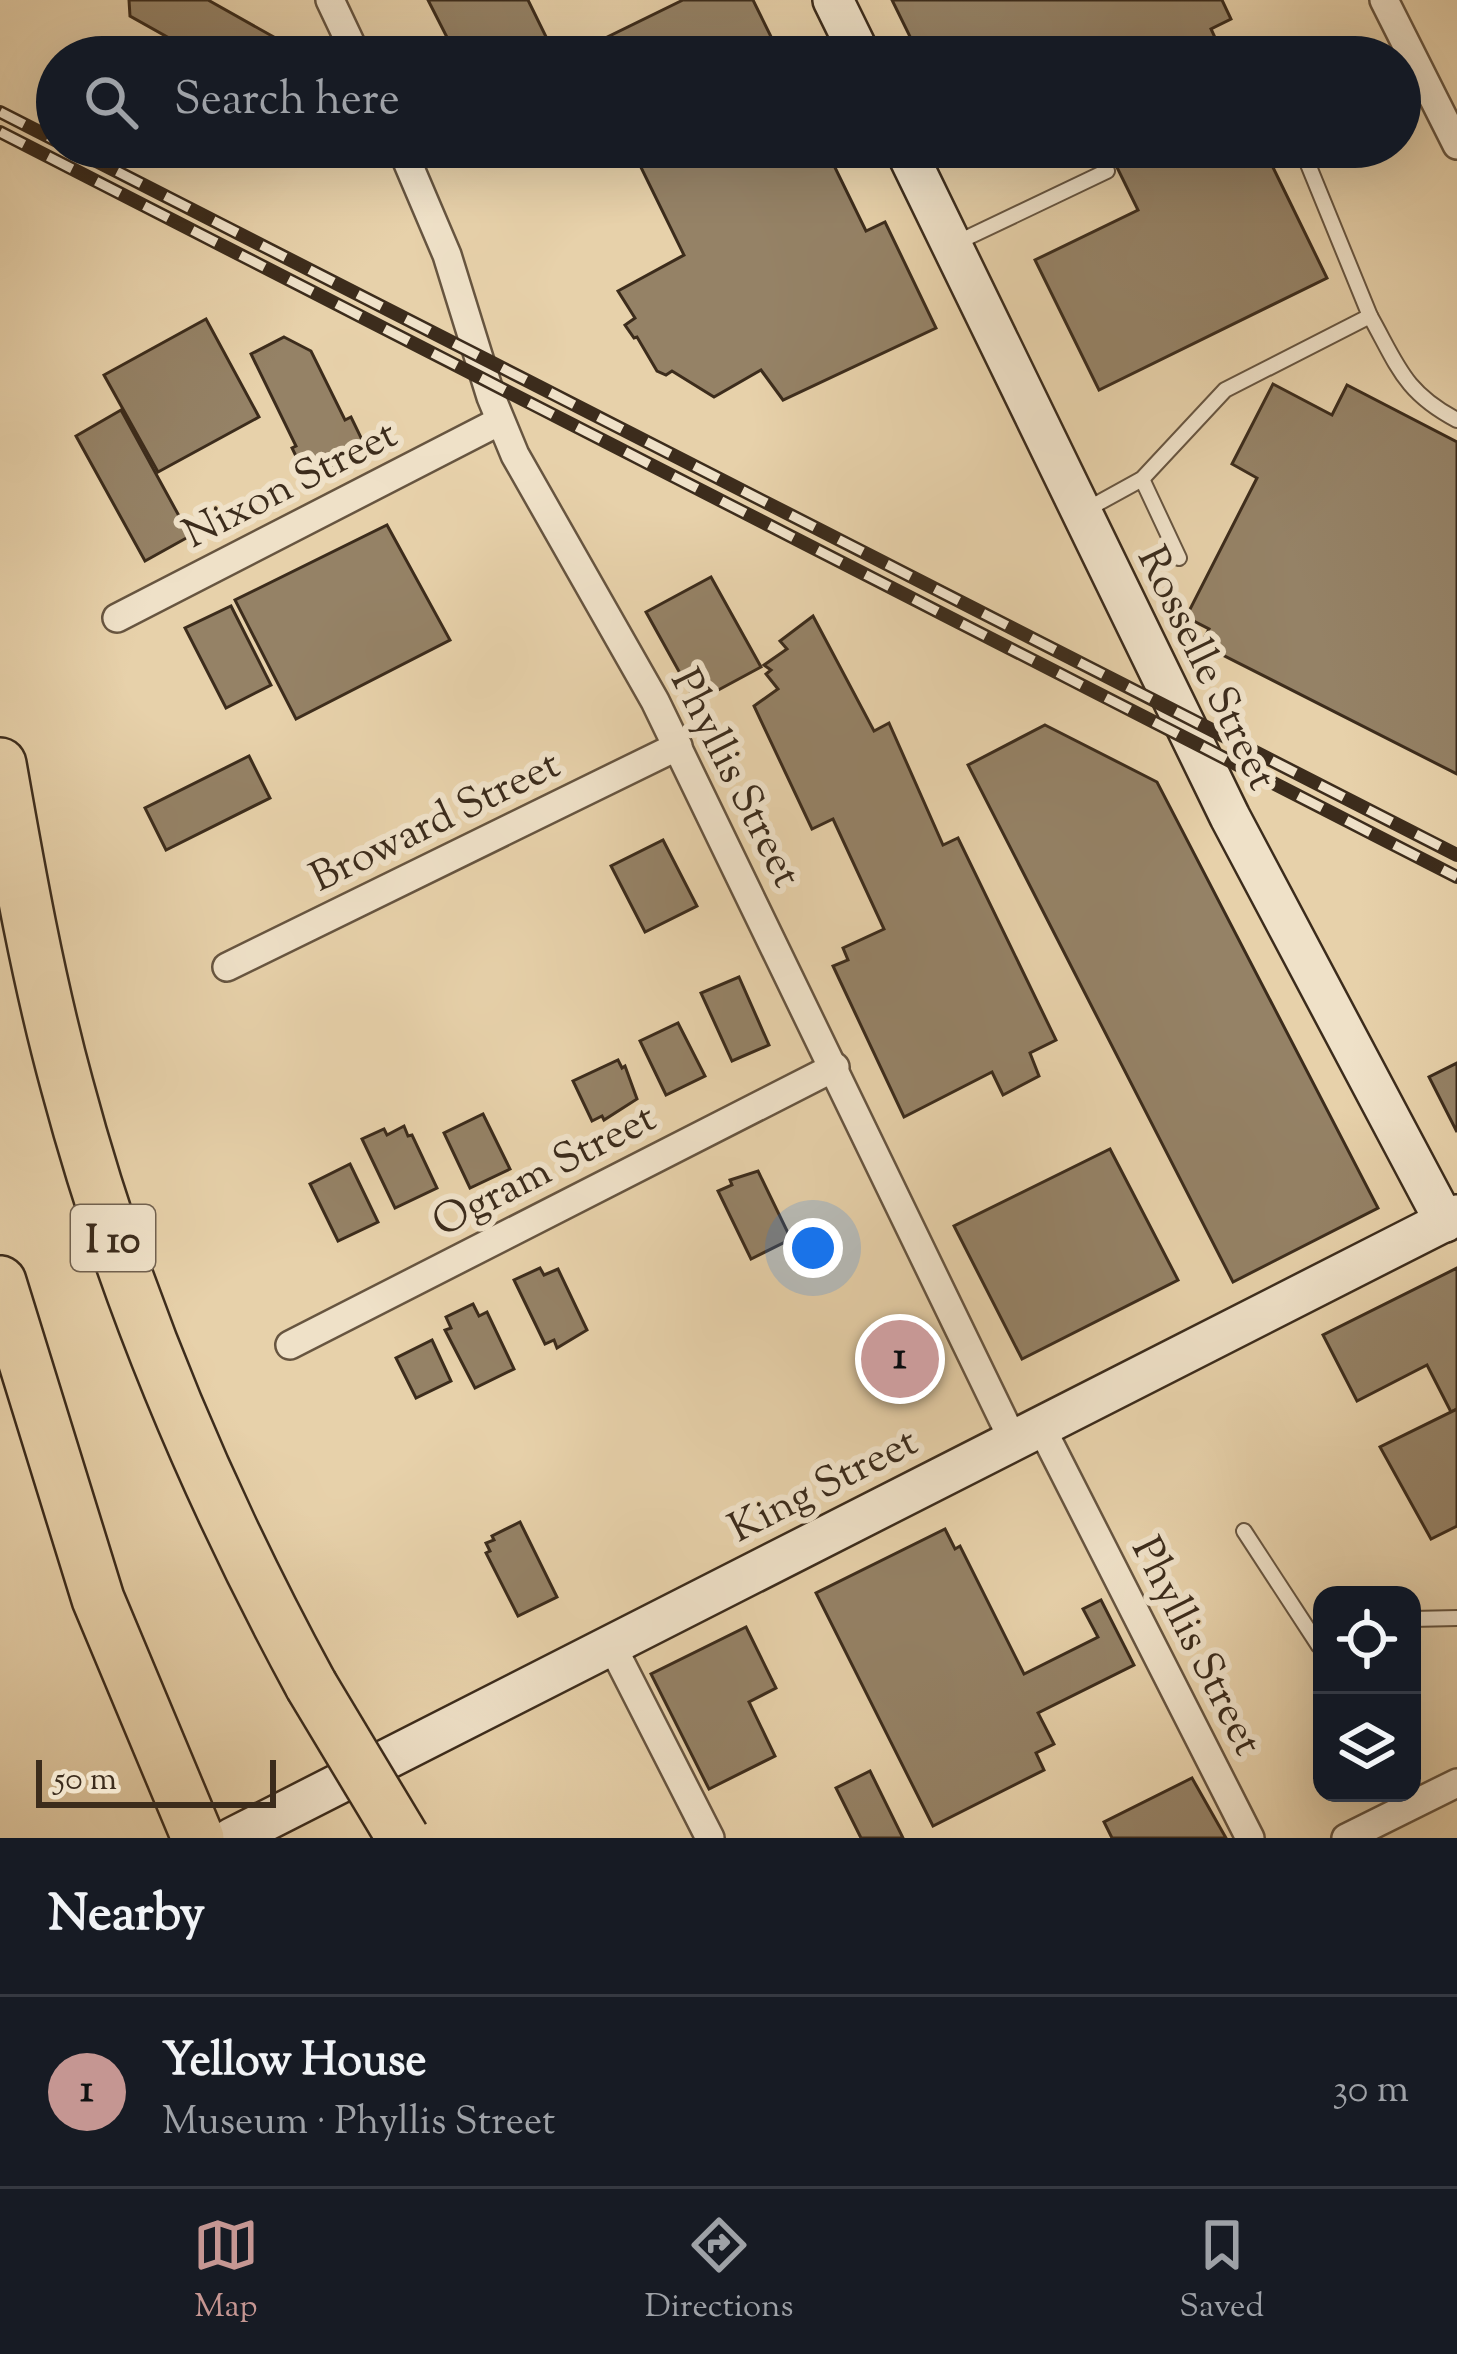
<!DOCTYPE html>
<html lang="en">
<head>
<meta charset="utf-8">
<style>
  :root { --surface:#171b24; --page:#20242c; --text:#f1f3f6; --muted:#9ea1a6; --line:#363941; --accent:#c59692 }
  body { margin:0; font-family:"Sorts Mill Goudy",serif; background:var(--page); color:var(--text) }
  .controls { position:absolute; right:36px; bottom:36px; display:grid; overflow:hidden; border-radius:24px; box-shadow:0 12px 48px #0002 }
  .controls button { width:108px; height:108px; display:grid; place-items:center; padding:0; border:0; border-bottom:3px solid var(--line); background:var(--surface); color:var(--text); font:60px sans-serif }
  .scale { position:absolute; left:36px; bottom:30px; width:240px; box-sizing:border-box; padding-left:12px; border:6px solid #3c2c1c; border-top:0; font-size:33px; line-height:42px; white-space:nowrap; color:#3c2c1c; -webkit-text-stroke:9px #efe1c8; paint-order:stroke }
  .you { position:absolute; left:813px; top:1248px; width:42px; height:42px; margin:-30px; border:9px solid #fff; border-radius:50%; background:#1a73e8; box-shadow:0 0 0 18px #1a73e833 }
  .badge { display:grid; place-items:center; width:78px; height:78px; border-radius:50%; background:var(--accent); color:#111; font-size:39px; font-weight:700 }
  .pin { position:absolute; translate:-50% -50%; border:6px solid #fff; box-shadow:0 3px 12px #0006 }
  .list { margin:0; padding:0; list-style:none }
  h2 { display:flex; justify-content:space-between; align-items:center; height:156px; margin:0; padding:0 48px; font-size:51px }
  h2 small { font-size:39px; font-weight:400; color:var(--muted) }
  .list li { display:grid; grid-template-columns:78px 1fr auto; gap:36px; align-items:center; box-sizing:border-box; height:192px; padding:0 48px; border-top:3px solid var(--line) }
  .list b { display:block; font-size:45px; white-space:nowrap }
  .list p { margin:0; font-size:39px; white-space:nowrap; color:var(--muted) }
  .list em { font-size:39px; font-style:normal; color:var(--muted) }
  .icon { flex:none; width:66px; height:66px; fill:none; stroke:currentColor; stroke-width:2; stroke-linecap:round; stroke-linejoin:round }
  .map { position:relative; flex:none; width:1457px; height:1838px; overflow:hidden }
  .search { position:absolute; background:var(--surface); box-shadow:0 12px 48px #0002; left:36px; right:36px; top:36px; height:132px; display:flex; align-items:center; gap:30px; box-sizing:border-box; padding:0 42px; border-radius:66px; color:var(--muted); font-size:45px }
  .sheet { height:348px; background:var(--surface) }
  nav { display:flex; justify-content:space-around; align-items:center; box-sizing:border-box; height:168px; border-top:3px solid var(--line); background:var(--surface); font-size:33px; color:var(--muted) }
  nav a { display:grid; justify-items:center; gap:6px }
  nav .on { color:var(--accent) }
  .map>svg:first-child { display:block }
  .building { fill:#958266; stroke:#3c2c1c; stroke-width:3 }
  .lines { fill:none; stroke-linecap:round; stroke-linejoin:round }
  .lane-casing { stroke:#675540; stroke-width:18 }
  .street-casing { stroke:#675540; stroke-width:32 }
  .secondary-casing { stroke:#3c2c1c; stroke-width:44 }
  .highway-casing { stroke:#3c2c1c; stroke-width:56 }
  .lane { stroke:#efe1c8; stroke-width:14 }
  .street { stroke:#efe1c8; stroke-width:27 }
  .secondary { stroke:#efe1c8; stroke-width:39 }
  .highway { stroke:#e7d1aa; stroke-width:51 }
  .rail-casing { stroke:#3c2c1c; stroke-width:14 }
  .rail { stroke:#efe1c8; stroke-width:9; stroke-dasharray:27; stroke-linecap:butt }
  .highway-bridge-casing { stroke:#3c2c1c; stroke-width:56; stroke-linecap:butt }
  .highway-bridge { stroke:#e7d1aa; stroke-width:51 }
  .labels { text-anchor:middle; stroke-width:12; stroke-linejoin:round; paint-order:stroke }
  .shield { fill:#efe1c8; stroke:#726250; stroke-width:3 }
  .shield-label { font-size:39px; font-weight:bold; fill:#3c2c1c }
  .street-label { font-size:42px; fill:#3c2c1c; stroke:#efe1c8 }
</style>
</head>
<body>
<div class="map">
<svg width="1457" height="1838" viewBox="0 0 1457 1838">
  <rect width="100%" height="100%" fill="#e7d1aa"/>
  <filter id="stains"><feTurbulence type="fractalNoise" baseFrequency=".00167" numOctaves="4"/><feColorMatrix values="0 0 0 0 .2 0 0 0 0 .09 0 0 0 0 .02 0 0 0 .5 -.17"/></filter>
  <radialGradient id="worn" r=".72"><stop offset=".6" stop-color="#630" stop-opacity="0"/><stop offset="1" stop-color="#630" stop-opacity=".3"/></radialGradient>
  <g class="building">
    <path d="M129 0H208L304 54 203 57 130 16Z"/>
    <path d="M428 0H528L555 55 457 57Z"/>
    <path d="M683 0H753L781 57H587L583 49Z"/>
    <path d="M892 0H1222L1231 19 1211 29 1224 57H1066L1063 50 1049 57H920Z"/>
    <path d="M631 147H825L866 231 885 222 936 328 783 400 761 370 714 397 672 371 666 375 657 371 637 337 634 338 625 325 635 318 618 291 684 255Z"/>
    <path d="M1107 147H1268L1265 151 1327 278 1099 390 1035 260 1138 210Z"/>
    <path d="M206 319 259 417 158 472 104 375Z"/>
    <path d="M284 337 311 351 345 420 351 417 367 450 307 479 292 448 296 446 251 354Z"/>
    <path d="M1273 384 1332 415 1347 385 1457 442V774L1201 644 1209 629 1186 617 1257 478 1232 464Z"/>
    <path d="M121 410 190 536 145 561 76 436Z"/>
    <path d="M387 525 450 640 296 719 235 600Z"/>
    <path d="M711 577 761 667 696 702 646 612Z"/>
    <path d="M231 606 271 685 226 708 185 628Z"/>
    <path d="M813 616 874 731 889 723 943 845 958 838 1056 1040 1030 1053 1039 1076 1003 1095 992 1072 904 1117 833 966 848 960 843 948 884 929 833 819 812 829 754 706 778 689 766 674 771 670 764 665 787 649 780 641Z"/>
    <path d="M1045 725 1157 782 1378 1208 1233 1282 968 765Z"/>
    <path d="M249 756 270 798 166 850 145 808Z"/>
    <path d="M663 840 697 906 645 932 611 866Z"/>
    <path d="M739 977 769 1045 732 1061 701 993Z"/>
    <path d="M678 1023 705 1076 666 1095 640 1041Z"/>
    <path d="M618 1060 622 1068 625 1066 637 1099 604 1120 602 1116 592 1121 573 1081Z"/>
    <path d="M1457 1063V1132L1429 1077Z"/>
    <path d="M483 1114 510 1169 470 1188 444 1133Z"/>
    <path d="M404 1126 408 1136 412 1135 437 1188 395 1208 362 1139 384 1129 387 1135Z"/>
    <path d="M1110 1149 1178 1280 1022 1359 954 1226Z"/>
    <path d="M350 1164 378 1222 338 1241 310 1184Z"/>
    <path d="M758 1171 791 1239 751 1259 718 1191 732 1185 730 1180Z"/>
    <path d="M540 1268 544 1275 558 1269 587 1330 557 1348 554 1340 545 1344 514 1280Z"/>
    <path d="M1457 1268V1409L1451 1412 1427 1365 1357 1401 1323 1335Z"/>
    <path d="M473 1304 479 1316 487 1312 514 1369 475 1388 445 1330 451 1328 446 1317Z"/>
    <path d="M432 1340 451 1381 416 1398 396 1358Z"/>
    <path d="M1457 1409V1526L1431 1539 1380 1447Z"/>
    <path d="M520 1522 557 1597 518 1616 486 1553 490 1551 486 1543 494 1540 492 1536Z"/>
    <path d="M945 1529 955 1549 960 1546 1024 1674 1098 1637 1083 1609 1101 1600 1134 1665 1038 1713 1054 1744 1036 1753 1044 1770 933 1826 816 1593Z"/>
    <path d="M746 1627 776 1688 749 1702 775 1756 709 1789 651 1674Z"/>
    <path d="M870 1771 903 1838H861L836 1788Z"/>
    <path d="M1192 1778 1226 1838H1112L1104 1822Z"/>
  </g>
  <g class="lines">
    <g class="lane-casing">
      <g id="lane">
        <path d="M956 243 1107 171"/>
        <path d="M1370 316C1398 366 1404 392 1457 420"/>
        <path d="M1142 479 1179 558"/>
        <path d="M1084 511 1142 479 1225 390 1370 316 1301 147"/>
        <path d="M1244 1531 1319 1646"/>
        <path d="M1412 1619 1457 1618"/>
      </g>
    </g>
    <g class="street-casing">
      <g id="street">
        <path d="M330 0 357 57"/>
        <path d="M1384 0 1457 145"/>
        <path d="M401 147 447 255 491 397 515 455 655 701 1013 1440"/>
        <path d="M117 618 500 421"/>
        <path d="M227 967 678 746"/>
        <path d="M290 1345 835 1067"/>
        <path d="M1041 1427 1250 1838"/>
        <path d="M611 1644 710 1838"/>
        <path d="M1346 1838 1457 1783"/>
      </g>
    </g>
    <g class="secondary-casing">
      <g id="secondary">
        <path d="M833 0 861 57"/>
        <path d="M904 147 1230 817 1445 1222"/>
        <path d="M232 1838 1457 1215"/>
      </g>
    </g>
    <g class="highway-casing">
      <g id="highway">
        <path d="M0 764C19 872 38 979 67 1085 123 1295 207 1494 311 1685"/>
        <path d="M0 1282 98 1599 198 1838"/>
      </g>
    </g>
    <use href="#lane" class="lane"/>
    <use href="#street" class="street"/>
    <use href="#secondary" class="secondary"/>
    <use href="#highway" class="highway"/>
    <g class="rail-casing">
      <g id="rail">
        <path d="M0 112 57 141"/>
        <path d="M0 132 1457 877"/>
        <path d="M69 147 1457 855"/>
      </g>
    </g>
    <use href="#rail" class="rail"/>
    <g class="highway-bridge-casing">
      <path id="highway-bridge" d="M311 1685 403 1838"/>
    </g>
    <use href="#highway-bridge" class="highway-bridge"/>
  </g>
  <g class="labels">
    <rect class="shield" x="71" y="1205" width="84" height="66" rx="9"/>
    <g class="shield-label">
      <text x="113" y="1252">I 10</text>
    </g>
    <g class="street-label">
      <text transform="translate(289 482) rotate(-27)" y="15">Nixon Street</text>
      <text transform="translate(1209 667) rotate(64)" y="15">Rosselle Street</text>
      <text transform="translate(738 777) rotate(63)" y="15">Phyllis Street</text>
      <text transform="translate(434 819) rotate(-26)" y="15">Broward Street</text>
      <text transform="translate(543 1168) rotate(-27)" y="15">Ogram Street</text>
      <text transform="translate(822 1483) rotate(-27)" y="15">King Street</text>
      <text transform="translate(1199 1645) rotate(63)" y="15">Phyllis Street</text>
    </g>
  </g>
  <rect width="100%" height="100%" filter="url(#stains)"/>
  <rect width="100%" height="100%" fill="url(#worn)"/>
</svg>
<div class="controls">
<button><svg class="icon" aria-label="locate" viewBox="0 0 24 24"><circle cx="12" cy="12" r="6"/><path d="M12 2v4M12 18v4M2 12h4M18 12h4"/></svg></button>
<button><svg class="icon" aria-label="layers" viewBox="0 0 24 24"><path d="M12 4l9 5-9 5-9-5zM3 14l9 5 9-5"/></svg></button>
</div>
<div class="scale">50 m</div>
<div class="you"></div>
<div class="pin badge" style="left:900px;top:1359px">1</div>
<div class="search"><svg class="icon" aria-label="search" viewBox="0 0 24 24"><circle cx="10" cy="10" r="6"/><path d="M15 15l6 6"/></svg>Search here</div>
</div>
<section class="sheet">
<h2>Nearby<small></small></h2>
<ul class="list">
<li><span class="badge">1</span><div><b>Yellow House</b><p>Museum · Phyllis Street</p></div><em>30 m</em></li>
</ul>
</section>
<nav>
<a class="on"><svg class="icon" aria-label="map" viewBox="0 0 24 24"><path d="M3 6l6-2 6 2 6-2v14l-6 2-6-2-6 2zM9 4v14M15 6v14"/></svg>Map</a>
<a><svg class="icon" aria-label="directions" viewBox="0 0 24 24"><path d="M12 3l9 9-9 9-9-9zM9 14v-3h6M13 9l2 2-2 2"/></svg>Directions</a>
<a><svg class="icon" aria-label="saved" viewBox="0 0 24 24"><path d="M7 4h10v16l-5-4-5 4z"/></svg>Saved</a>
</nav>
</body>
</html>
